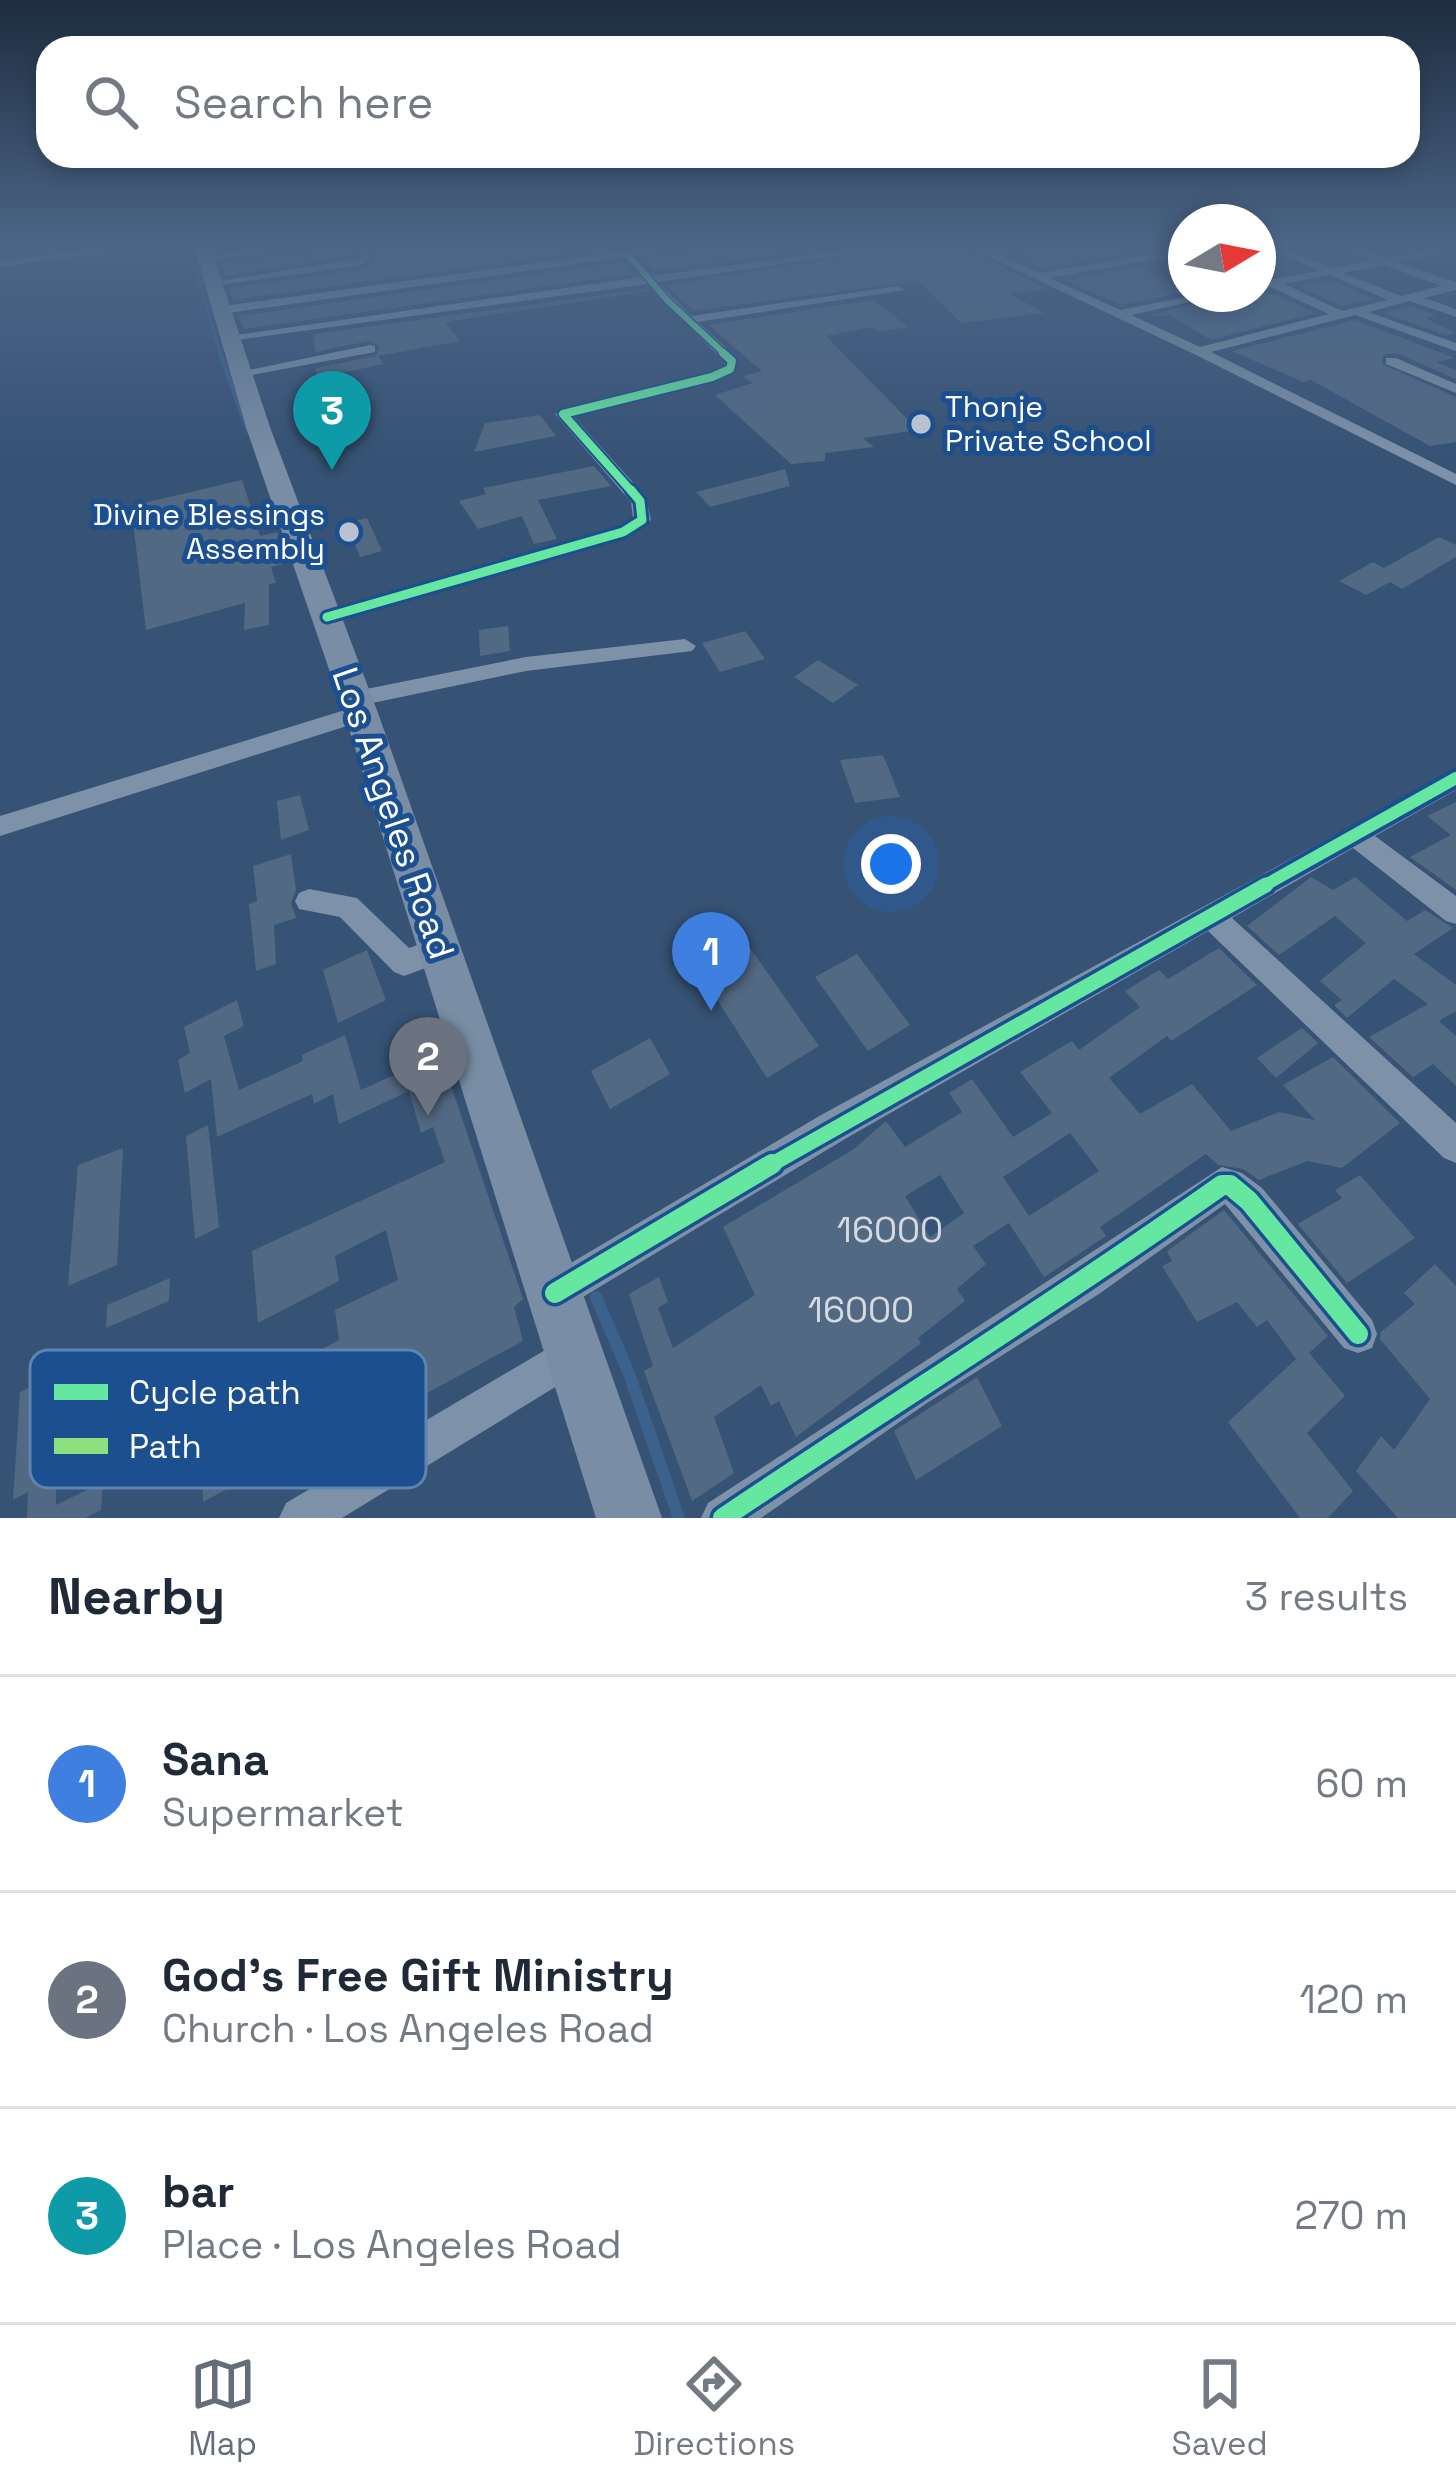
<!DOCTYPE html>
<html lang="en">
<head>
<meta charset="utf-8">
<style>
  :root { --surface:#fff; --page:#f2f2f3; --text:#1f2937; --muted:#747a83; --line:#e0e1e3; --accent:#646e7b }
  body { margin:0; font-family:"Space Grotesk",sans-serif; background:var(--page); color:var(--text) }
  .compass { position:absolute; left:1168px; top:204px; width:108px; height:108px; border-radius:50%; background:var(--surface); box-shadow:0 6px 18px #0003; rotate:80deg }
  .you { position:absolute; left:891px; top:864px; width:42px; height:42px; margin:-30px; border:9px solid #fff; border-radius:50%; background:#1a73e8; box-shadow:0 0 0 18px #1a73e833 }
  .badge { display:grid; place-items:center; width:78px; height:78px; border-radius:50%; background:var(--accent); color:#fff; font-size:39px; font-weight:700 }
  .pin { position:absolute; translate:-50% -99px; filter:drop-shadow(0 3px 6px #0008) }
  .pin::after { content:''; position:absolute; top:63px; width:42px; height:36px; background:inherit; clip-path:polygon(0 0,100% 0,50% 100%) }
  .list { margin:0; padding:0; list-style:none }
  h2 { display:flex; justify-content:space-between; align-items:center; height:156px; margin:0; padding:0 48px; font-size:51px }
  h2 small { font-size:39px; font-weight:400; color:var(--muted) }
  .list li { display:grid; grid-template-columns:78px 1fr auto; gap:36px; align-items:center; box-sizing:border-box; height:216px; padding:0 48px; border-top:3px solid var(--line) }
  .list b { display:block; font-size:45px; white-space:nowrap }
  .list p { margin:0; font-size:39px; white-space:nowrap; color:var(--muted) }
  .list em { font-size:39px; font-style:normal; color:var(--muted) }
  .icon { flex:none; width:66px; height:66px; fill:none; stroke:currentColor; stroke-width:2; stroke-linecap:round; stroke-linejoin:round }
  .map { position:relative; flex:none; width:1456px; height:1518px; overflow:hidden }
  .search { position:absolute; background:var(--surface); box-shadow:0 6px 18px #0003; left:36px; right:36px; top:36px; height:132px; display:flex; align-items:center; gap:30px; box-sizing:border-box; padding:0 42px; border-radius:36px; color:var(--muted); font-size:45px }
  .sheet { height:804px; background:var(--surface) }
  nav { display:flex; justify-content:space-around; align-items:center; box-sizing:border-box; height:168px; border-top:3px solid var(--line); background:var(--surface); font-size:33px; color:var(--muted) }
  nav a { display:grid; justify-items:center; gap:6px }
  nav .on { color:var(--accent) }
  .map>svg:first-child { display:block }
  .lines { fill:none; stroke-linecap:round; stroke-linejoin:round }
  .stream-far2 { stroke:#3b618d; stroke-width:3 }
  .stream-far1 { stroke:#3b618d; stroke-width:4.5 }
  .stream { stroke:#3b618d; stroke-width:12 }
  .building { fill:#526984; fill-rule:evenodd }
  .street { fill:#7d92a8; fill-rule:evenodd }
  .secondary { fill:#798da4; fill-rule:evenodd }
  .quiet { stroke:#8de07e; stroke-width:4.5; stroke-dasharray:9 4.5; stroke-linecap:butt }
  .cycleway-far5-casing { stroke:#1b4f8f; stroke-width:9 }
  .cycleway-far4-casing { stroke:#1b4f8f; stroke-width:12 }
  .cycleway-far3-casing { stroke:#1b4f8f; stroke-width:15 }
  .cycleway-far2-casing { stroke:#1b4f8f; stroke-width:20 }
  .cycleway-far1-casing { stroke:#1b4f8f; stroke-width:22 }
  .cycleway-casing { stroke:#1b4f8f; stroke-width:27 }
  .cycleway-far5 { stroke:#66e7a1; stroke-width:6 }
  .cycleway-far4 { stroke:#66e7a1; stroke-width:8 }
  .cycleway-far3 { stroke:#66e7a1; stroke-width:9 }
  .cycleway-far2 { stroke:#66e7a1; stroke-width:12 }
  .cycleway-far1 { stroke:#66e7a1; stroke-width:15 }
  .cycleway { stroke:#66e7a1; stroke-width:20 }
  .poi-dot { fill:#b9c2ce; stroke:#1b4f8f; stroke-width:4.5 }
  .labels { text-anchor:middle; stroke-width:10; stroke-linejoin:round; paint-order:stroke }
  .far-poi-label { font-size:30px; fill:#fff; stroke:#1b4f8f; text-anchor:start }
  .street-label { font-size:36px; fill:#fff; stroke:#1b4f8f }
  .near-number-label { font-size:36px; fill:#d4dae0 }
  .key { fill:#1b4f8f; stroke:#5f84b1; stroke-width:3 }
  .key-label { font-size:33px; fill:#fff }
</style>
</head>
<body>
<div class="map">
<svg width="1456" height="1518" viewBox="0 0 1456 1518">
  <rect width="100%" height="100%" fill="#365274"/>
  <g class="lines">
    <g class="stream-far2">
      <path d="M189 246 221 356"/>
      <path d="M1136 260 1186 276"/>
    </g>
    <path class="stream-far1" d="M220 353 248 431"/>
    <path class="stream" d="M596 1297 628 1371 679 1518"/>
  </g>
  <g class="building">
    <path d="M516 246H626L233 300 229 288 361 269 374 262 371 248Z"/>
    <path d="M718 246H843L655 271 644 259Z"/>
    <path d="M913 246 919 251 962 248 1047 289 1010 294 1044 313 961 323 919 281 693 311 667 285Z"/>
    <path d="M1043 246H1172L1041 268 1012 256Z"/>
    <path d="M352 247 354 255 225 276 220 263Z"/>
    <path d="M1186 259 1142 267 1186 286V292L1121 305 1065 280Z"/>
    <path d="M623 262 633 274 244 329 238 316Z"/>
    <path d="M1330 280 1374 299 1342 306 1298 286Z"/>
    <path d="M645 289 648 291 445 322 460 341 378 356 384 364 317 378 316 368 376 356 380 346 369 341 315 352 314 334Z"/>
    <path d="M1230 294H1274L1316 313 1211 340 1170 315 1145 317Z"/>
    <path d="M873 300 908 327 878 332 871 327 826 336 918 430 863 438 874 447 825 453V461L791 464 715 395 752 383 743 376 762 371 708 325Z"/>
    <path d="M1410 306 1436 315 1425 318 1456 333 1446 335 1383 313Z"/>
    <path d="M1355 320 1455 358 1436 362 1456 370V379L1396 353 1383 355 1382 364 1456 397V442L1430 446 1311 380 1303 382 1232 351Z"/>
    <path d="M540 415 556 436 474 452 485 423Z"/>
    <path d="M594 466 611 486 538 500 557 539 534 544 522 516 478 529 459 501 486 494 483 488Z"/>
    <path d="M785 469 790 486 710 507 696 492Z"/>
    <path d="M242 480 260 536 277 532 288 563 271 567 276 583 269 584V625L244 630 245 603 146 630 131 506Z"/>
    <path d="M367 518 382 551 360 557 346 523Z"/>
    <path d="M1439 537 1456 545V557L1402 589 1390 582 1366 595 1339 581 1373 562 1384 568Z"/>
    <path d="M508 626 510 651 480 656 479 630Z"/>
    <path d="M745 631 765 659 720 672 702 643Z"/>
    <path d="M818 660 858 685 833 703 794 677Z"/>
    <path d="M883 755 900 797 855 803 840 760Z"/>
    <path d="M300 795 309 830 281 840 277 801Z"/>
    <path d="M1456 802V890L1410 857 1451 835 1427 816Z"/>
    <path d="M291 854 296 890 291 903 296 918 274 925 276 964 256 971 249 904 257 901 253 866Z"/>
    <path d="M1311 877 1333 890 1355 877 1407 921 1425 910 1453 928 1414 954 1456 985V1011L1439 1021 1456 1036V1086L1433 1064 1413 1077 1369 1037 1428 1004 1394 979 1347 1018 1334 1005 1342 1000 1320 981 1366 943 1335 916 1279 955 1247 926Z"/>
    <path d="M743 938 819 1046 767 1078 695 965Z"/>
    <path d="M1219 948 1257 985 1171 1041 1167 1036 1109 1078 1140 1114 1192 1084 1231 1131 1279 1112 1315 1120 1283 1085 1333 1057 1400 1123 1342 1168 1307 1161 1259 1180 1243 1169 1218 1165 1206 1154 1100 1227 1106 1236 1044 1277 1009 1223 973 1246 986 1264 957 1289 965 1301 918 1338 921 1343 796 1437 779 1401 771 1406 761 1385 714 1417 734 1473 692 1501 644 1371 653 1366 629 1294 659 1277 668 1302 658 1308 673 1348 755 1295 723 1227 854 1149 886 1121 905 1147 962 1112 949 1093 972 1079 1013 1137 1052 1113 1020 1072 1072 1041 1079 1050 1140 1007 1125 991 1159 970 1168 979ZM1070 1133 1099 1171 1029 1216 1003 1177ZM940 1175 964 1213 930 1237 905 1196Z"/>
    <path d="M367 950 386 1000 338 1023 323 970Z"/>
    <path d="M857 954 910 1025 868 1051 815 977Z"/>
    <path d="M237 1000 244 1026 224 1036 239 1090 303 1061 302 1055 345 1035 361 1090 414 1066 407 1040 432 1029 523 1299 514 1307 523 1341 273 1477 271 1465 203 1502 201 1442 124 1482 125 1411 199 1375 198 1367 233 1350 239 1453 310 1413 302 1360 339 1340 335 1310 398 1280 386 1230 335 1256 339 1281 258 1323 252 1251 445 1162 433 1127 421 1133 409 1091 339 1124 333 1094 314 1104 312 1094 217 1137 211 1079 185 1093 178 1060 190 1053 184 1027Z"/>
    <path d="M1302 1028 1318 1043 1276 1078 1257 1058Z"/>
    <path d="M650 1038 670 1074 610 1109 591 1071Z"/>
    <path d="M208 1125 219 1227 195 1239 186 1136Z"/>
    <path d="M123 1148 117 1265 68 1286 78 1165Z"/>
    <path d="M1360 1175 1415 1238 1347 1283 1298 1224 1342 1198 1335 1190Z"/>
    <path d="M1224 1210 1328 1336 1309 1353 1345 1396 1307 1433 1353 1491 1328 1518H1300L1228 1422 1296 1359 1267 1320 1257 1327 1237 1302 1197 1322 1162 1266 1172 1261 1167 1251Z"/>
    <path d="M1435 1264 1456 1286V1518H1398L1356 1471 1381 1436 1394 1450 1430 1399 1380 1339 1381 1332 1415 1304 1404 1293Z"/>
    <path d="M170 1278 169 1301 106 1328 107 1305Z"/>
    <path d="M107 1350 106 1406 57 1430 56 1505 103 1482 101 1510 85 1518H27L28 1492 13 1500 20 1392Z"/>
    <path d="M977 1377 1002 1426 916 1480 894 1431Z"/>
  </g>
  <g class="lines">
    <g class="street">
      <path d="M114 246H143L0 267V261Z"/>
      <path d="M274 246H304L205 261 200 258Z"/>
      <path d="M356 246H366L370 260 360 265 213 286 207 283 357 259 360 257Z"/>
      <path d="M658 246H686L635 256 653 276 876 246H904L658 282 691 316 899 286 905 290 698 322 737 358 735 372 717 380 573 416 646 497 651 520 629 536 334 622H320V612L617 528 633 518 631 502 555 414 707 374 724 367 725 362 647 284 229 341 222 337 642 277 625 257 221 314 217 307Z"/>
      <path d="M966 246H1039L997 254 1040 273 1186 248V254L1050 278 1120 310 1201 294H1226L1131 315 1200 347 1329 314 1270 287 1258 290V282L1319 271 1264 246H1278L1332 268 1373 260 1340 246H1355L1386 258 1441 249V253L1397 262 1456 282V290L1424 298 1456 309V317L1410 301 1368 312 1456 343V351L1355 315 1211 352 1456 474V485L1194 354ZM1384 265 1441 286 1401 296 1343 273ZM1330 275 1388 300 1342 311 1284 284Z"/>
      <path d="M370 345 375 346V352L241 377 234 373Z"/>
      <path d="M1386 358H1396L1456 384V393L1386 364Z"/>
      <path d="M685 639 696 646 692 651 526 671 363 705 372 713 369 719 0 836V816L355 707 345 699 356 691 526 657Z"/>
      <path d="M1456 769V790L1375 836 1456 896V924L1446 921 1353 848 1232 918 1456 1123V1163L1444 1158 1208 931 845 1139 568 1306 555 1312 542 1306 536 1293 542 1280 821 1115Z"/>
      <path d="M309 889 357 898 409 948 440 937 450 941 454 950 450 959 404 976 394 972 340 917 299 909 295 901 299 893Z"/>
      <path d="M1222 1167 1242 1173 1262 1188 1372 1320 1377 1334 1372 1348 1358 1353 1344 1348 1225 1204 1099 1294 927 1403 761 1518H701L708 1503Z"/>
      <path d="M574 1333 588 1339 594 1353 588 1367 342 1518H279L286 1503Z"/>
    </g>
    <path class="secondary" d="M194 246H210L271 430 378 713 662 1518H596L344 713 247 430Z"/>
    <path class="quiet" d="M647 246 651 250"/>
    <g class="cycleway-far5-casing">
      <path id="cycleway-far5" d="M627 253 667 300 727 356"/>
    </g>
    <g class="cycleway-far4-casing">
      <path id="cycleway-far4" d="M633 493 563 414 712 377 730 369 732 361 723 353"/>
    </g>
    <g class="cycleway-far3-casing">
      <path id="cycleway-far3" d="M327 617 623 532 642 520 640 501 631 490"/>
    </g>
    <g class="cycleway-far2-casing">
      <path id="cycleway-far2" d="M1260 888 1456 778"/>
    </g>
    <g class="cycleway-far1-casing">
      <path id="cycleway-far1" d="M767 1167 1266 885"/>
    </g>
    <g class="cycleway-casing">
      <g id="cycleway">
        <path d="M555 1293 772 1164"/>
        <path d="M723 1518C889 1406 1059 1300 1222 1185H1230L1249 1201 1358 1334"/>
      </g>
    </g>
    <use href="#cycleway-far5" class="cycleway-far5"/>
    <use href="#cycleway-far4" class="cycleway-far4"/>
    <use href="#cycleway-far3" class="cycleway-far3"/>
    <use href="#cycleway-far2" class="cycleway-far2"/>
    <use href="#cycleway-far1" class="cycleway-far1"/>
    <use href="#cycleway" class="cycleway"/>
  </g>
  <linearGradient id="sky" x2="0" y2="1"><stop stop-color="#1e2d40"/><stop offset="0.54" stop-color="#4c6688"/><stop offset="1" stop-color="#4c6688" stop-opacity="0"/></linearGradient>
  <rect width="1456" height="458" fill="url(#sky)"/>
  <g class="poi-dot">
    <circle cx="921" cy="424" r="12"/>
    <circle cx="349" cy="532" r="12"/>
  </g>
  <g class="labels">
    <g class="far-poi-label">
      <text x="945" y="417">Thonje<tspan x="945" dy="34">Private School</tspan></text>
      <text x="325" y="525" text-anchor="end">Divine Blessings<tspan x="325" dy="34">Assembly</tspan></text>
    </g>
    <g class="street-label">
      <text transform="translate(394 813) rotate(71)" y="13">Los Angeles Road</text>
    </g>
    <g class="near-number-label">
      <text x="890" y="1242">16000</text>
      <text x="861" y="1322">16000</text>
    </g>
  </g>
  <rect x="30" y="1350" width="396" height="138" rx="18" class="key"/>
  <rect x="54" y="1384" width="54" height="16" fill="#66e7a1"/>
  <rect x="54" y="1438" width="54" height="16" fill="#8de07e"/>
  <g class="key-label">
    <text x="129" y="1404">Cycle path</text>
    <text x="129" y="1458">Path</text>
  </g>
</svg>
<svg class="compass" viewBox="-18 -18 36 36"><path d="M0-13l5 13h-10z" fill="#e53935"/><path d="M0 13l5-13h-10z" fill="#747a83"/></svg>
<div class="you"></div>
<div class="pin badge" style="left:711px;top:1011px;background:#3f7fe0">1</div>
<div class="pin badge" style="left:428px;top:1116px;background:#6b7280">2</div>
<div class="pin badge" style="left:332px;top:470px;background:#0f9aa8">3</div>
<div class="search"><svg class="icon" aria-label="search" viewBox="0 0 24 24"><circle cx="10" cy="10" r="6"/><path d="M15 15l6 6"/></svg>Search here</div>
</div>
<section class="sheet">
<h2>Nearby<small>3 results</small></h2>
<ul class="list">
<li><span class="badge" style="background:#3f7fe0">1</span><div><b>Sana</b><p>Supermarket</p></div><em>60 m</em></li>
<li><span class="badge" style="background:#6b7280">2</span><div><b>God's Free Gift Ministry</b><p>Church · Los Angeles Road</p></div><em>120 m</em></li>
<li><span class="badge" style="background:#0f9aa8">3</span><div><b>bar</b><p>Place · Los Angeles Road</p></div><em>270 m</em></li>
</ul>
</section>
<nav>
<a class="on"><svg class="icon" aria-label="map" viewBox="0 0 24 24"><path d="M3 6l6-2 6 2 6-2v14l-6 2-6-2-6 2zM9 4v14M15 6v14"/></svg>Map</a>
<a><svg class="icon" aria-label="directions" viewBox="0 0 24 24"><path d="M12 3l9 9-9 9-9-9zM9 14v-3h6M13 9l2 2-2 2"/></svg>Directions</a>
<a><svg class="icon" aria-label="saved" viewBox="0 0 24 24"><path d="M7 4h10v16l-5-4-5 4z"/></svg>Saved</a>
</nav>
</body>
</html>
